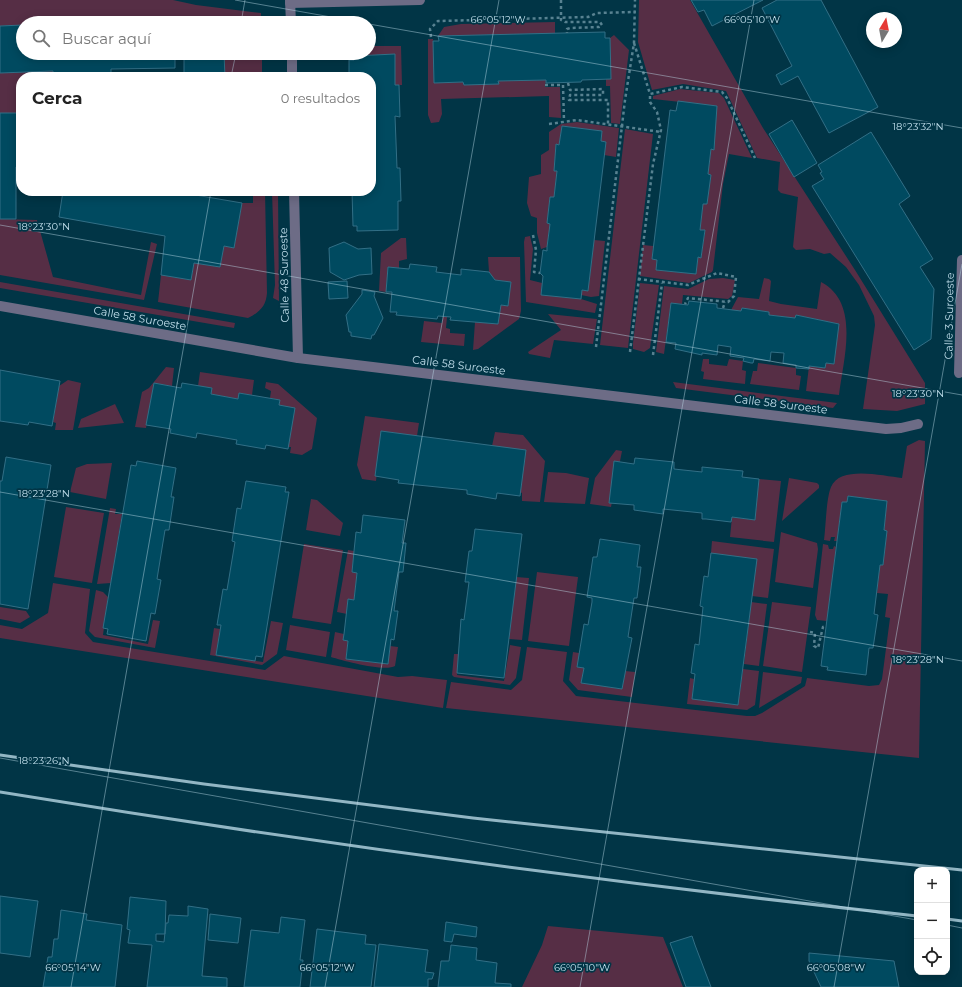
<!DOCTYPE html>
<html lang="es">
<head>
<meta charset="utf-8">
<style>
  :root { --surface:#fff; --page:#f2f2f2; --text:#222; --muted:#767676; --line:#e0e0e0 }
  body { margin:0; font-family:Montserrat,sans-serif; background:var(--page); color:var(--text) }
  .controls { position:absolute; right:12px; bottom:12px; display:grid; overflow:hidden; border-radius:8px; box-shadow:0 2px 10px #0003 }
  .controls button { width:36px; height:36px; display:grid; place-items:center; padding:0; border:0; border-bottom:1px solid var(--line); background:var(--surface); color:var(--text); font:20px sans-serif }
  .compass { position:absolute; left:866px; top:12px; width:36px; height:36px; border-radius:50%; background:var(--surface); box-shadow:0 2px 10px #0003; rotate:10deg }
  .list { margin:0; padding:0; list-style:none }
  h2 { display:flex; justify-content:space-between; align-items:center; height:52px; margin:0; padding:0 16px; font-size:17px }
  h2 small { font-size:13px; font-weight:400; color:var(--muted) }
  .icon { flex:none; width:22px; height:22px; fill:none; stroke:currentColor; stroke-width:2; stroke-linecap:round; stroke-linejoin:round }
  .map { position:relative; flex:none; width:962px; height:987px; overflow:hidden }
  .search { position:absolute; background:var(--surface); box-shadow:0 2px 10px #0003; left:16px; top:16px; width:360px; height:44px; display:flex; align-items:center; gap:10px; box-sizing:border-box; padding:0 14px; border-radius:22px; color:var(--muted); font-size:15px }
  .panel { position:absolute; background:var(--surface); box-shadow:0 2px 10px #0003; left:16px; top:72px; width:360px; height:124px; border-radius:16px }
  .map>svg:first-child { display:block }
  .green { fill:#562e45 }
  .building { fill:#004a60; stroke:#326f86 }
  .lines { fill:none; stroke-linecap:round; stroke-linejoin:round }
  .path { stroke:#588291; stroke-width:2.5; stroke-dasharray:3 3; stroke-linecap:butt }
  .minor { stroke:#6d6c86; stroke-width:10 }
  .rail { stroke:#92b6c4; stroke-width:3 }
  .ticks { fill:none; stroke:#bfddea; stroke-width:1; stroke-opacity:0.45 }
  .labels { text-anchor:middle; stroke-width:3.5; stroke-linejoin:round; paint-order:stroke }
  .street-label { font-size:11px; fill:#bfddea; stroke:#013546 }
  .ticks-label { font-size:10px; text-anchor:middle; fill:#bfddea; stroke:#013546; stroke-width:3.5; stroke-linejoin:round; paint-order:stroke }
</style>
</head>
<body>
<div class="map">
<svg width="962" height="987" viewBox="0 0 962 987">
  <rect width="100%" height="100%" fill="#013546"/>
  <g class="green">
    <path d="M0 0H173L196 5 261 13V23H220V20H187V23H23V25L0 26Z"/>
    <path d="M639 0H690L763 128 855 270 925 383V404L897 411 863 409 875 325 874 316 859 285 846 267 830 253 824 254 810 249 796 250 793 247 798 197 781 193 778 190 780 162 757 158 726 91 683 84 652 90 638 42Z"/>
    <path d="M555 22V34L438 36 444 27 461 24Z"/>
    <path d="M614 35 629 50 620 124 611 123 610 86H606V79H611L610 38Z"/>
    <path d="M428 39H433L434 83 463 82 464 85 498 84V81L546 80 545 87H560L561 118 549 117V96L441 99 442 114 439 122 431 123 428 115Z"/>
    <path d="M369 46H401L402 85H395V54L354 56V60L351 59 352 53H369Z"/>
    <path d="M224 53H262V77H225Z"/>
    <path d="M53 71V77H21V113H0V73Z"/>
    <path d="M680 89 719 93 724 98 752 158 729 154 723 184 713 270 712 272 689 283 640 276 643 245 653 246 652 259 657 260 656 270 696 274 698 257H701L705 231 700 230 703 204H707L711 175 708 174 711 149 714 150 717 106 653 99V96Z"/>
    <path d="M577 122 619 128 616 157 604 155 606 142 601 141 602 131 562 126 559 145 556 144 554 170 557 171 554 197H550L547 223 550 224 547 247 541 249 537 233V218L531 216 527 203 529 177 541 174V155L549 150V132L561 124Z"/>
    <path d="M625 129 653 134 628 348 600 345Z"/>
    <path d="M253 191H265L267 293C266 306 260 312 248 318L158 302 161 275 191 280 194 263 220 267 224 246 234 248 242 203H253Z"/>
    <path d="M272 191H278L279 301 273 298 275 285Z"/>
    <path d="M0 219 37 220 53 277 141 295 151 242 157 244 144 300 0 275Z"/>
    <path d="M530 236 533 249 530 280 542 283 541 295 581 299 597 304 595 313 526 302 524 242 525 237Z"/>
    <path d="M401 238H406L407 259 399 261V268L388 267 386 292 379 291 381 253Z"/>
    <path d="M594 240 605 241 599 296 591 297 581 295 582 290 588 291Z"/>
    <path d="M488 257H520L521 311 519 319 478 349 473 350 475 322 498 324 501 305 508 306 510 282 495 280 489 272Z"/>
    <path d="M723 278 735 280 732 296 728 299 683 295 682 304 671 303 664 354 656 352 664 286 688 289 709 279Z"/>
    <path d="M764 278 769 279 771 281 769 301 781 304 817 309 821 282C861 303 843 360 839 395L806 391 809 366 824 368 826 363 834 364 839 324 796 315 795 318 769 315V312L742 308 741 311 731 310 738 297 759 299Z"/>
    <path d="M0 282 235 323 234 328 0 288Z"/>
    <path d="M640 283 659 285 650 348 644 352 633 349V343Z"/>
    <path d="M548 314 597 319 593 344 554 340 550 358 529 354 528 352 561 330Z"/>
    <path d="M443 317H447L446 328 450 329V333L465 334 464 346 421 342 424 321 442 323Z"/>
    <path d="M703 359H709V364L727 366 729 359 743 361 742 370 746 371 745 384 703 379 704 372 701 371Z"/>
    <path d="M758 363 796 368V375L801 376 799 390 750 384 753 371H757Z"/>
    <path d="M166 367 174 368 172 386 154 383 146 428 135 427 142 392 149 388Z"/>
    <path d="M200 372 254 380 252 395 239 393 238 399 211 394 212 388 198 386Z"/>
    <path d="M68 380 81 383 73 430H55L56 423 53 422 59 386Z"/>
    <path d="M266 382 278 384 317 418 312 449 302 455 290 453 291 447H288L279 405 280 400 270 398 271 391 265 388Z"/>
    <path d="M673 382 837 403 833 408 676 388Z"/>
    <path d="M115 404 124 423 78 428 81 419Z"/>
    <path d="M365 416 419 423 417 436 381 431 376 481 362 479 357 465Z"/>
    <path d="M495 432 523 435 545 461 540 502 522 501V493L520 492 492 446Z"/>
    <path d="M919 440 925 441 919 758 446 708 451 682 511 690 522 680 527 647 567 652 563 681 576 696 747 716H755L762 713 805 686 807 678 869 686 879 685 882 679 890 618 885 617 888 594 877 593 880 565H883L887 531 884 530 887 501 848 496 847 502H842L837 541H834L835 537H831L830 541 824 540C826 526 826 499 831 487 840 465 883 476 902 478L907 446Z"/>
    <path d="M616 450 622 451 611 507 590 504 595 478Z"/>
    <path d="M112 463 106 499 70 492 76 468 87 464Z"/>
    <path d="M548 472 566 473 589 478 585 504 544 502Z"/>
    <path d="M789 478 817 483 819 485V488L782 521Z"/>
    <path d="M759 479 781 481 774 542 730 537 732 517 755 520Z"/>
    <path d="M311 499 317 500 343 523 340 536 306 530Z"/>
    <path d="M66 507 104 513 92 583 54 577Z"/>
    <path d="M110 508 116 509 115 514H122L111 583 97 584Z"/>
    <path d="M781 532 817 543 818 549 813 588 775 582Z"/>
    <path d="M712 541 774 549 768 598 752 596 711 553Z"/>
    <path d="M304 544 343 550 331 624 292 618Z"/>
    <path d="M823 544 828 545 829 549H833L834 546 836 547 827 621 817 620 815 615Z"/>
    <path d="M348 550 354 551 352 571 357 573 354 600 348 599 347 614 337 612Z"/>
    <path d="M537 572 578 577 569 646 528 641Z"/>
    <path d="M516 577 529 578 522 640 509 639Z"/>
    <path d="M53 583 90 589 85 633 93 642 265 670 284 656 398 677 412 676 447 680 443 708 0 638V625L22 629 48 613Z"/>
    <path d="M96 590 103 592 108 597 103 635 148 644 153 620 160 621 155 648 95 637 89 631Z"/>
    <path d="M751 602 767 604 759 666 744 664Z"/>
    <path d="M772 602 811 607 802 672 763 666Z"/>
    <path d="M0 607 26 611 30 617 20 623 0 619Z"/>
    <path d="M271 621 283 623 277 654 262 665 210 655 214 628 220 629 216 655 263 662Z"/>
    <path d="M290 625 330 632 326 657 286 650Z"/>
    <path d="M335 632 344 634 348 641 346 659 388 664 390 646 398 647 395 666C385 672 344 661 331 657Z"/>
    <path d="M510 645 521 647 516 678 510 685 454 677 452 675 454 654H459L457 675 504 681Z"/>
    <path d="M573 652 579 653 584 668 582 683 622 689 625 671 635 672 632 697 578 690 569 680Z"/>
    <path d="M743 669 759 671 755 705 747 710 687 704 690 678 694 679 692 699 738 705Z"/>
    <path d="M763 672 802 677 801 683 759 708Z"/>
    <path d="M548 926 663 937 683 987H522L542 945Z"/>
  </g>
  <g class="building">
    <path d="M691 0H763L712 26 704 10 698 12Z"/>
    <path d="M777 0H821L878 107 829 133 798 76 781 85 776 75 792 66 762 8Z"/>
    <rect x="187" y="20" width="33" height="3"/>
    <path d="M174 22V23H119Z"/>
    <path d="M23 25V53H175V68L111 69V77H53V71L0 73V26Z"/>
    <path d="M605 32V38H610L611 79 582 80 581 82 546 83V80L498 81 499 84 464 85 463 82 434 83 433 41H439L438 36Z"/>
    <path d="M184 53H224L225 77H184Z"/>
    <path d="M395 54V85H399L400 117 395 116 397 168H400L401 201H398V230L357 231V226H353L352 191H371V77H349V60H354V56Z"/>
    <path d="M678 101 717 106 714 150 711 149 708 174 711 175 707 204H703L700 230H705L701 258 698 257 696 274 656 270 657 260 652 259 670 110 676 111Z"/>
    <path d="M0 113H21V167H16V219H0Z"/>
    <path d="M792 120 817 163 794 177 769 134Z"/>
    <path d="M562 126 602 131 601 141 606 142 588 291 582 290 581 299 541 295 543 276 540 273 543 250 547 251V247L550 224 547 223 550 197H554L557 171H554L556 144 559 145Z"/>
    <path d="M871 132 910 196 899 204 933 259 920 267 934 289 931 339 914 350 812 186 824 179 820 173 822 172 818 165Z"/>
    <path d="M63 191H172L242 203 234 248 224 246 220 267 194 263 191 280 161 275 165 236 59 217Z"/>
    <path d="M344 242 358 249 371 248 372 274 359 275 344 280 330 272 329 248Z"/>
    <path d="M410 264 437 267 436 272 461 275V269L489 272 495 280 511 282 508 306 501 305 498 324 450 320 451 317 438 316 437 319 396 315 397 312H390L392 292H386L388 267 409 269Z"/>
    <path d="M347 281 348 298 329 299 328 282Z"/>
    <path d="M362 290 375 292 374 296 383 318 374 335H372L371 339 351 336V332H349L346 315 362 294Z"/>
    <path d="M689 301 717 304V308L741 311 742 308 769 312V315L795 318 796 315 839 324 834 364 826 363 825 368 809 366V369L796 368V365L783 363 784 353 771 352 770 361 754 359 753 363H751L743 361 744 358 730 356 731 347 718 345 717 355 702 353V355L675 349 676 343 666 342 671 303 688 305Z"/>
    <path d="M0 370 60 381 52 426 29 422 28 425 0 421Z"/>
    <path d="M154 383 181 388 182 383 212 388 211 394 238 399 239 393 280 400 279 405 295 408 288 449 266 445 265 449 236 444 237 440 197 433 196 438 170 433 171 429 146 425Z"/>
    <path d="M381 431 526 450 520 496 497 493 496 499 467 494V490L398 483 399 480 375 476Z"/>
    <path d="M6 457 51 465 28 609 0 604V481H2Z"/>
    <path d="M635 458 674 462V469L702 472V467L743 471 742 477 759 479 755 520 732 517 731 522 706 519H702V513L663 509V514L634 510V505L609 503 614 461 634 464Z"/>
    <path d="M137 461 176 468 171 497H174L169 530H165L157 579 161 580 155 614 151 613 146 641 107 634 108 629 103 628 131 465 136 466Z"/>
    <path d="M246 481 286 487 285 492H289L262 657 256 656 255 661 216 655 221 625H217L223 589 227 590 235 542 232 541 237 508 241 509Z"/>
    <path d="M848 496 887 501 884 530 887 531 883 565H880L874 614 878 615 873 648H869L866 675 827 670 828 667 821 666 842 502H847Z"/>
    <path d="M363 515 405 520 402 543H406L403 572H399L394 611H398L394 640 391 639 388 664 346 659 348 641 343 640 344 634 348 599 354 600 357 573 352 572 354 551 356 532 361 533Z"/>
    <path d="M475 529 522 534 504 678 457 673 461 619 464 620 469 582H465L469 551H472Z"/>
    <path d="M600 539 640 545 637 567H641L637 598H634L628 637 632 638 622 689 581 683 584 668 577 667 584 624 588 625 592 602V598L587 597 593 557H597Z"/>
    <path d="M711 553 757 559 738 705 692 699 695 674 691 673 695 644 699 645 703 607 700 606 704 576 708 577Z"/>
    <path d="M0 896 38 901 30 957 0 953Z"/>
    <path d="M130 897 166 901 165 934H156V941L164 942 166 923H168L169 915 188 916V906L208 909 202 976 227 978V987H147L152 945 128 943 130 930 127 929Z"/>
    <path d="M61 910 87 914 86 920 122 925 115 987H43L48 957H52L54 939H58Z"/>
    <path d="M210 914 241 918 238 943 208 940Z"/>
    <path d="M281 917 305 920 300 960H303L300 987H244L251 930 279 933Z"/>
    <path d="M446 922 477 927 476 937 454 934 452 942 444 941Z"/>
    <path d="M317 929 366 935 365 944 376 945 371 987H310Z"/>
    <path d="M692 936 695 945 711 987H686L670 943Z"/>
    <path d="M379 944 428 950 425 972 434 973 432 979H428V987H374Z"/>
    <path d="M451 945 477 948 476 960 497 963 495 983 511 984V987H438L441 961H449Z"/>
    <path d="M809 953 894 961 899 987H821L809 961Z"/>
  </g>
  <g class="lines">
    <g class="path">
      <path d="M561 0V20L565 22H600L602 25 599 27 570 28 567 29V33"/>
      <path d="M431 37 430 29 438 21 588 17 597 13 635 12"/>
      <path d="M634 43 650 94 682 87 722 92 727 98 755 158"/>
      <path d="M568 83 570 90 603 89V95H570L569 100H608V124"/>
      <path d="M545 85H563L564 121"/>
      <path d="M549 124 577 120 661 132"/>
      <path d="M533 235 536 250 534 272 540 273"/>
      <path d="M638 279 688 285 717 273 736 277 734 296 728 302 688 298 685 304"/>
      <path d="M723 308 725 302"/>
      <path d="M596 347 625 100 634 43 635 0"/>
      <path d="M630 352 653 164 661 130 657 112 650 102V94"/>
      <path d="M653 355 662 283"/>
      <path d="M810 632 815 633 814 646 818 648 823 627 826 626"/>
    </g>
    <g class="minor">
      <path d="M290 0 291 23"/>
      <path d="M290 3 420 0"/>
      <path d="M292 53V77"/>
      <path d="M294 191 298 358"/>
      <path d="M0 306 298 358 886 429 901 428 918 424"/>
      <path d="M959 373 962 260"/>
    </g>
    <g class="rail">
      <path d="M0 755 204 784 473 818 962 870"/>
      <path d="M0 792C305 842 610 883 917 916"/>
      <path d="M947 919 962 921"/>
    </g>
  </g>
  <path class="ticks" d="M235 0 365 23M241 23 245 0M369 24 962 128M231 77 236 53M0 225 962 395M0 492 962 661M0 758 917 920M947 925 962 928M71 987 211 191M325 987 499 0M580 987 754 0M834 987 962 264"/>
  <g class="labels">
    <g class="street-label">
      <text transform="translate(284 275) rotate(-91)" y="4">Calle 48 Suroeste</text>
      <text transform="translate(949 316) rotate(-89)" y="4">Calle 3 Suroeste</text>
      <text transform="translate(140 318) rotate(10)" y="4">Calle 58 Suroeste</text>
      <text transform="translate(459 365) rotate(7)" y="4">Calle 58 Suroeste</text>
      <text transform="translate(781 404) rotate(7)" y="4">Calle 58 Suroeste</text>
    </g>
  </g>
  <g class="ticks-label">
    <text x="498" y="23">66°05'12"W</text>
    <text x="752" y="23">66°05'10"W</text>
    <text x="918" y="130">18°23'32"N</text>
    <text x="44" y="230">18°23'30"N</text>
    <text x="918" y="397">18°23'30"N</text>
    <text x="44" y="497">18°23'28"N</text>
    <text x="918" y="663">18°23'28"N</text>
    <text x="44" y="764">18°23'26"N</text>
    <text x="73" y="971">66°05'14"W</text>
    <text x="327" y="971">66°05'12"W</text>
    <text x="582" y="971">66°05'10"W</text>
    <text x="836" y="971">66°05'08"W</text>
  </g>
</svg>
<div class="controls">
<button>+</button>
<button>−</button>
<button><svg class="icon" aria-label="locate" viewBox="0 0 24 24"><circle cx="12" cy="12" r="6"/><path d="M12 2v4M12 18v4M2 12h4M18 12h4"/></svg></button>
</div>
<svg class="compass" viewBox="-18 -18 36 36"><path d="M0-13l5 13h-10z" fill="#e53935"/><path d="M0 13l5-13h-10z" fill="#767676"/></svg>
<div class="search"><svg class="icon" aria-label="search" viewBox="0 0 24 24"><circle cx="10" cy="10" r="6"/><path d="M15 15l6 6"/></svg>Buscar aquí</div>
<section class="panel">
<h2>Cerca<small>0 resultados</small></h2>
<ul class="list">
</ul>
</section>
</div>
</body>
</html>
